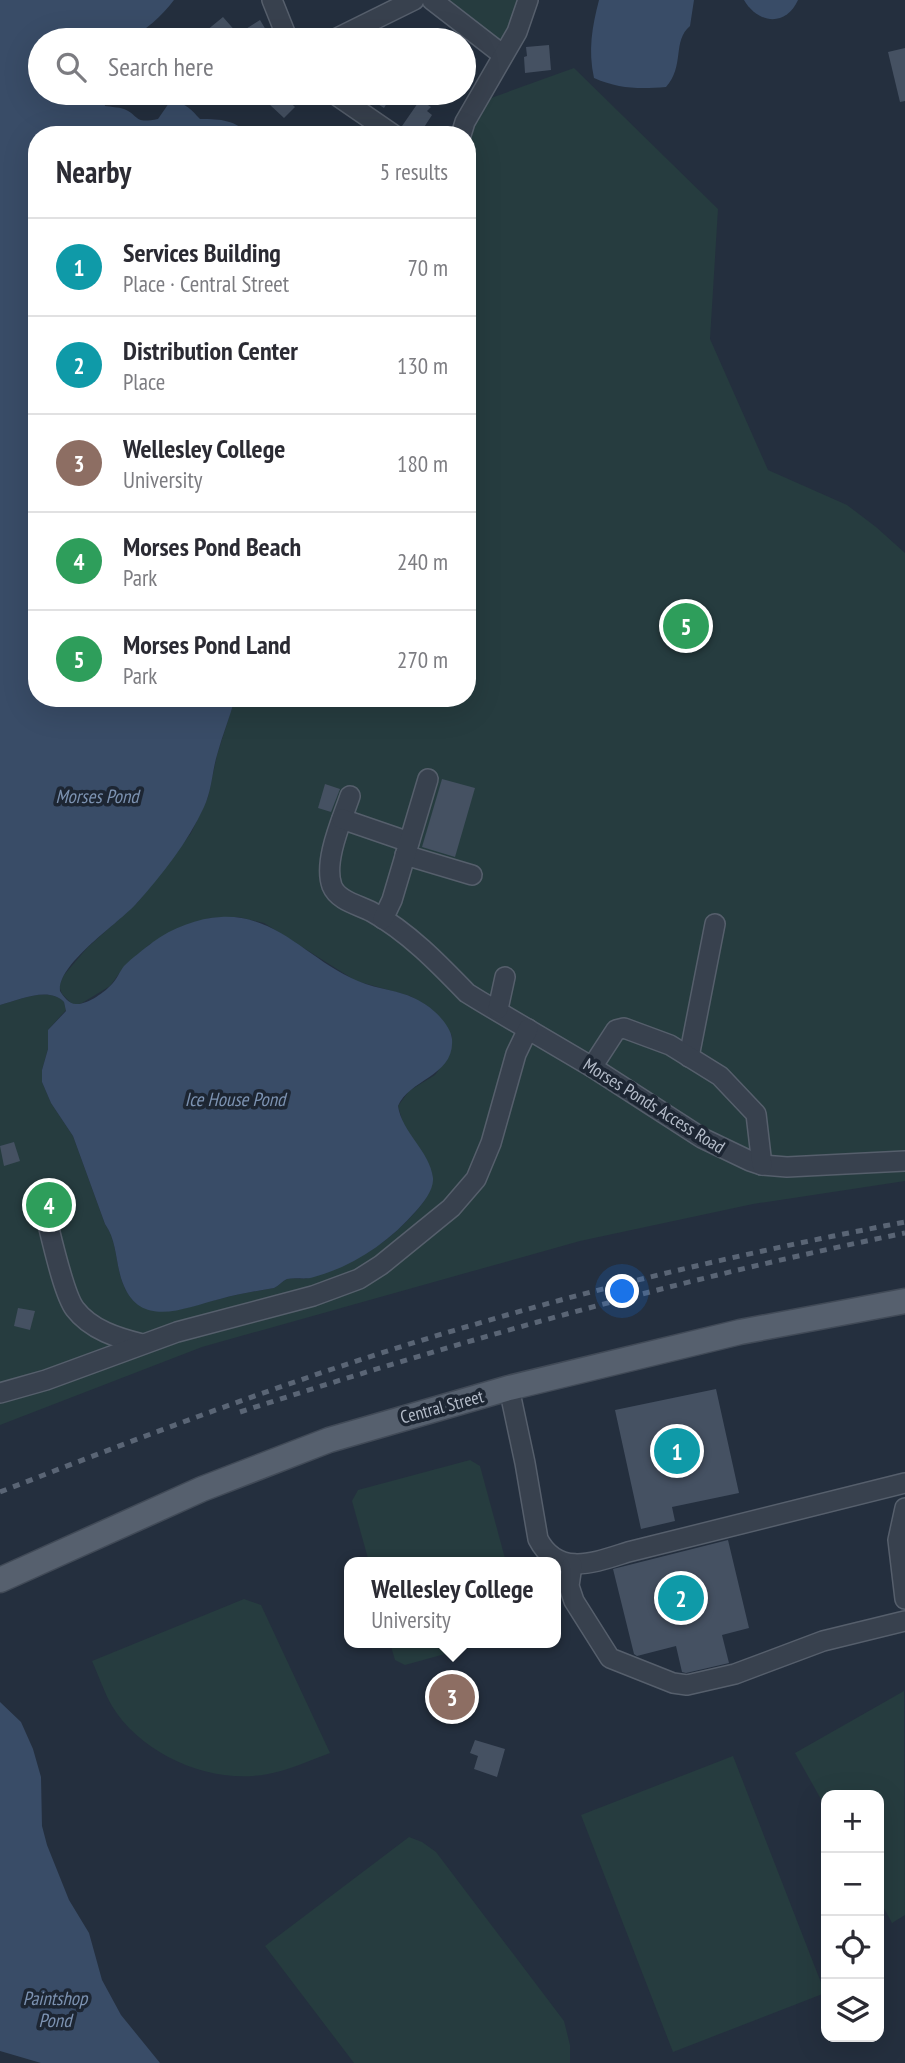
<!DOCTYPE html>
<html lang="en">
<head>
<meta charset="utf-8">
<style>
  :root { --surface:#fff; --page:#f2f2f3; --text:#2b2b33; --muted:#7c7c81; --line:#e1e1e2; --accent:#56698c }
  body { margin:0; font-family:"PT Sans Narrow",sans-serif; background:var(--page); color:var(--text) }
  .controls { position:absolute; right:21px; bottom:21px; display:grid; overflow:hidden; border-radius:14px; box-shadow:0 7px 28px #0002 }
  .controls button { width:63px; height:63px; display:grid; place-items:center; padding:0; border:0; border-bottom:2px solid var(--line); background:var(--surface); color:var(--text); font:35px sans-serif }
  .you { position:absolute; left:623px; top:1292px; width:24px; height:24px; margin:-18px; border:5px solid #fff; border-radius:50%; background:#1a73e8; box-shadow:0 0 0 10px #1a73e833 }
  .badge { display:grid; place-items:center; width:46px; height:46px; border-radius:50%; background:var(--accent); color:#fff; font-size:23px; font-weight:700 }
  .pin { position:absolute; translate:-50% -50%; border:4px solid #fff; box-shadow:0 2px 7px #0006 }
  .popup { position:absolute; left:344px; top:1557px; width:217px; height:91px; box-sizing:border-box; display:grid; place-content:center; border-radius:14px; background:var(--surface); filter:drop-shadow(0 2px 5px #0005); font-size:23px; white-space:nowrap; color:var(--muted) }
  .popup b { font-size:26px; color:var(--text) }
  .popup::after { content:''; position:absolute; left:50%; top:100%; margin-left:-14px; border:14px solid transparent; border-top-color:var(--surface) }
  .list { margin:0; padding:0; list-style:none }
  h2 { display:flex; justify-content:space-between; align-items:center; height:91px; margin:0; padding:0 28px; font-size:30px }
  h2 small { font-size:23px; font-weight:400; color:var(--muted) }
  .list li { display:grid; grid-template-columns:46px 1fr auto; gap:21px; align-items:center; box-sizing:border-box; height:98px; padding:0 28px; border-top:2px solid var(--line) }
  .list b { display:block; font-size:26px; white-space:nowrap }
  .list p { margin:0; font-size:23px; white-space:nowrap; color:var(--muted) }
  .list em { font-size:23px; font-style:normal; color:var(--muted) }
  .icon { flex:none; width:38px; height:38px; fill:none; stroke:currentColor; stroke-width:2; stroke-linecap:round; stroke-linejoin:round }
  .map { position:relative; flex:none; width:905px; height:2063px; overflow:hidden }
  .search { position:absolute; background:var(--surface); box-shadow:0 7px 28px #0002; left:28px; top:28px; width:448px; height:77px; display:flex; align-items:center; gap:18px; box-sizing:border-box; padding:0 24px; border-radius:38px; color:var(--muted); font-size:26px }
  .panel { position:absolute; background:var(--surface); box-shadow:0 7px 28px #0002; left:28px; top:126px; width:448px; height:581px; border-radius:28px }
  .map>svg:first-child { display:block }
  .green { fill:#263c3f }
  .water { fill:#394c67 }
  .building { fill:#455162 }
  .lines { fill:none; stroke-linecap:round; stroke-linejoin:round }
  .minor-casing { stroke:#565f6c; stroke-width:22 }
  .major-casing { stroke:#414a57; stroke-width:27 }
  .minor { stroke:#38414e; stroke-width:19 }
  .major { stroke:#56606e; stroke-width:24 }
  .rail { stroke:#5a6575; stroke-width:5; stroke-dasharray:7 7; stroke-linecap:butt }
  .labels { text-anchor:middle; stroke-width:7; stroke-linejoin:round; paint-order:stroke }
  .street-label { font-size:18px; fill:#b4bcc9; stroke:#1d2633 }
  .water-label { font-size:19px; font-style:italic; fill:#7c92b1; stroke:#1d2633 }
</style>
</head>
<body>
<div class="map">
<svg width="905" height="2063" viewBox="0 0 905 2063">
  <rect width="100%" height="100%" fill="#242f3e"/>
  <g class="green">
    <path d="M432 0H528L503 55Z"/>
    <path d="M574 68 718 209 710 339 768 470 847 505 876 527 905 553V1181L753 1204 580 1241 202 1347 0 1425V1005C19 1000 49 986 64 1002L66 1010 48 1030V1049L42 1070V1082L51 1103 73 1136 105 1224C118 1242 115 1266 124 1286 142 1328 187 1306 220 1299 238 1294 256 1291 274 1288 279 1286 282 1281 287 1279 295 1277 301 1280 309 1278 357 1259 382 1250 417 1210 427 1198 435 1187 431 1171L403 1123 398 1106 409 1091 435 1075 448 1057 451 1049 452 1036 444 1024 429 1007 410 996 356 981 264 923 238 917 209 918 150 944 124 967 110 986 82 1003 75 1005 71 1003 62 994 59 986 64 975 87 948 137 903 191 833 208 797 217 755 235 698H467V140L480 102Z"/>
    <path d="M470 1460 480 1466 506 1562H369L352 1501 358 1490Z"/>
    <path d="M244 1599 261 1605 330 1753C309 1761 289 1770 268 1774 211 1785 142 1755 112 1706 104 1692 99 1676 92 1661Z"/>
    <path d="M390 1643H485L405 1665 395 1660Z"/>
    <path d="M904 1691 905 1915 892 1923 879 1899V1795H826V1808L795 1753Z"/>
    <path d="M733 1756 825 1993 673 2052 581 1815Z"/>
    <path d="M409 1837 422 1842 436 1852 564 2021 570 2045V2063H354L265 1946Z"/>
  </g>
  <g class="water">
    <path d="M0 0H174C161 17 146 30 127 40H40V93H102L105 106C111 107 118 107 124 109 140 116 133 124 158 119L169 103C183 100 191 109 200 119 222 119 234 120 251 135H37V698H235C230 717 222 736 217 755 212 772 212 790 204 807 188 842 162 875 136 904 119 923 57 964 60 991 63 996 69 1004 76 1004 87 1005 105 992 112 984 117 979 120 971 124 966 132 958 144 949 153 942 172 928 198 918 221 917 278 914 309 961 358 981 378 990 404 990 423 1003 434 1009 451 1026 452 1039 455 1076 409 1079 398 1106 402 1133 430 1151 433 1178 434 1190 423 1203 416 1211 389 1242 354 1266 314 1277 305 1280 296 1277 287 1279 282 1281 279 1286 274 1288 256 1291 238 1294 220 1299 187 1307 142 1329 124 1286 115 1266 118 1242 105 1224L73 1136 51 1103 42 1082V1070L48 1049V1030L66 1011 64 1002C49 986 19 1000 0 1005Z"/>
    <path d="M599 0H694L690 26C672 41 685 66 666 87 639 89 619 89 594 78 588 50 592 27 599 0Z"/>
    <path d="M744 0H798C786 27 758 24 744 0Z"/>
    <path d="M0 1702 21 1722 33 1749 41 1777 42 1826 47 1845 69 1900 89 1933 102 1980 121 2015 160 2063H41L0 2051Z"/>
  </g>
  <g class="building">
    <path d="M223 17 238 34 260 20 272 40H195Z"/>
    <path d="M549 45 551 70 525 73 524 57 527 56 526 47Z"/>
    <path d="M905 48V101L900 102 888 52Z"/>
    <path d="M279 93 295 107 284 118 269 104Z"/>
    <path d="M378 93H393L384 108 373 101Z"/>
    <path d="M420 100 431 107 427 111 432 115 419 135H408L402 126Z"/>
    <path d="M442 779 475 788 455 857 422 847Z"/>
    <path d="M325 784 340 789 331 812 318 808Z"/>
    <path d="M14 1142 20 1161 4 1166 0 1146Z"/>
    <path d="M18 1308 35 1311 30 1330 14 1326Z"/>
    <path d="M716 1389 739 1493 672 1507 675 1521 641 1529 615 1410Z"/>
    <path d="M728 1540 749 1628 722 1635 729 1663 686 1673 682 1672 676 1646 637 1656 634 1654 613 1569Z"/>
    <path d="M475 1740 505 1749 497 1777 474 1769 478 1756 470 1753Z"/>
  </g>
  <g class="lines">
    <g class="minor-casing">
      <g id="minor">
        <path d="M272 0 288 40"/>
        <path d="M432 0 503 55"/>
        <path d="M333 40 414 0"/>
        <path d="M333 93 394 135"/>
        <path d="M461 135 465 122 517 32 528 0"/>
        <path d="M350 796C342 820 323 861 332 886 338 901 359 905 372 912 408 932 438 963 467 993L480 1001 592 1067 702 1138 750 1161 762 1165 787 1167 905 1161"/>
        <path d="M342 819 409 842"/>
        <path d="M405 855 472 875"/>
        <path d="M383 919 392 900 428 779"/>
        <path d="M498 1009 505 977"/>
        <path d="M689 1057 715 924"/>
        <path d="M592 1067 616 1030 624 1028 670 1045 720 1076 756 1114 762 1165"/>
        <path d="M42 1201C49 1225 62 1292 75 1309 91 1330 118 1338 142 1344"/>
        <path d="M509 1388 525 1463 538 1539C558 1578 596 1562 628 1552L905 1483"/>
        <path d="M0 1393 46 1380 177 1332 313 1296 359 1279 381 1265 451 1208 476 1179 491 1143 516 1054 528 1029"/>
        <path d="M905 1508 898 1540 905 1599"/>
        <path d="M572 1565 569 1586 574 1601 610 1658 673 1683 687 1685 735 1674 823 1641 905 1621"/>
      </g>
    </g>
    <g class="major-casing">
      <path id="major" d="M0 1580 202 1489 329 1440 509 1388 740 1332 905 1301"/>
    </g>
    <use href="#minor" class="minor"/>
    <use href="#major" class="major"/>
    <g class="rail">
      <path d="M240 1412C459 1341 679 1279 905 1233"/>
      <path d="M0 1492C159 1430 319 1369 483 1322 622 1281 763 1249 905 1222"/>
    </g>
  </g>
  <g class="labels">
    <g class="street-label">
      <text transform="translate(654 1106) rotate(32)" y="6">Morses Ponds Access Road</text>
      <text transform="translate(442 1407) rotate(-15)" y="6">Central Street</text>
    </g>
    <g class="water-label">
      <text x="97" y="803">Morses Pond</text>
      <text x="235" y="1106">Ice House Pond</text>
      <text x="55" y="2005">Paintshop<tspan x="55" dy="22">Pond</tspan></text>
    </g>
  </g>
</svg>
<div class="controls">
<button>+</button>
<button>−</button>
<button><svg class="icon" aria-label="locate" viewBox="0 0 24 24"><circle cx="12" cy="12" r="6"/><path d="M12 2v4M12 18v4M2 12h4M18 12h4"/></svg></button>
<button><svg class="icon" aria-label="layers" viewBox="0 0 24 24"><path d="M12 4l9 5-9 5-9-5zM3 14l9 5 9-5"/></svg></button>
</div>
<div class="you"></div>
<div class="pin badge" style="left:677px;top:1451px;background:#0f9aa8">1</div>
<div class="pin badge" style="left:681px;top:1598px;background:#0f9aa8">2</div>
<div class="pin badge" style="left:452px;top:1697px;background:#8d6e63">3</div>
<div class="popup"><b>Wellesley College</b>University</div>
<div class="pin badge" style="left:49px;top:1205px;background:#2e9e5b">4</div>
<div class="pin badge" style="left:686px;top:626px;background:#2e9e5b">5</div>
<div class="search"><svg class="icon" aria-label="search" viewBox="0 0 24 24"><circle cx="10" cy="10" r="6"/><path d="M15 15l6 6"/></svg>Search here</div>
<section class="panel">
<h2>Nearby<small>5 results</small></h2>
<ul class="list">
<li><span class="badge" style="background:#0f9aa8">1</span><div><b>Services Building</b><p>Place · Central Street</p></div><em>70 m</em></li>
<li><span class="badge" style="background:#0f9aa8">2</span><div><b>Distribution Center</b><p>Place</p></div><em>130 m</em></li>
<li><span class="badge" style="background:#8d6e63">3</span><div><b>Wellesley College</b><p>University</p></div><em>180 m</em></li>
<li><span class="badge" style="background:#2e9e5b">4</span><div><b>Morses Pond Beach</b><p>Park</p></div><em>240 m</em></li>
<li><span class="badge" style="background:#2e9e5b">5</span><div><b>Morses Pond Land</b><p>Park</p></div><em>270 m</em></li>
</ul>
</section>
</div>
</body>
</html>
